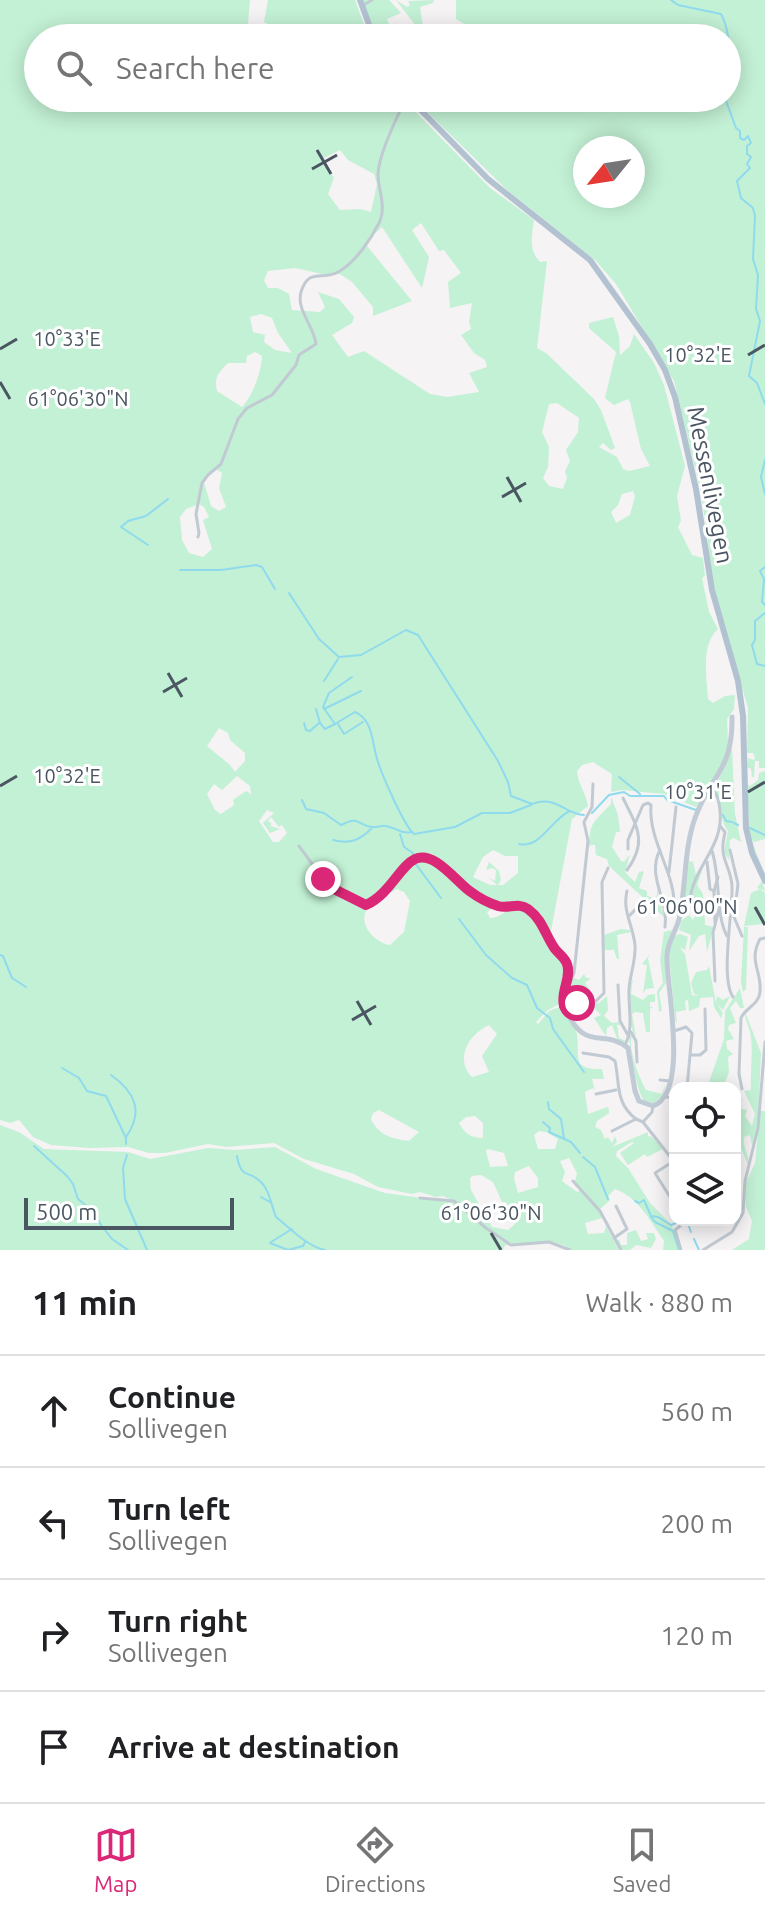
<!DOCTYPE html>
<html lang="en">
<head>
<meta charset="utf-8">
<style>
  :root { --surface:#fff; --page:#f6f6f6; --text:#202124; --muted:#757577; --line:#e0e0e0; --accent:#db2777 }
  body { margin:0; font-family:Ubuntu,sans-serif; background:var(--page); color:var(--text) }
  .controls { position:absolute; right:24px; bottom:24px; display:grid; overflow:hidden; border-radius:16px; box-shadow:0 4px 20px #0003 }
  .controls button { width:72px; height:72px; display:grid; place-items:center; padding:0; border:0; border-bottom:2px solid var(--line); background:var(--surface); color:var(--text); font:40px sans-serif }
  .compass { position:absolute; left:573px; top:136px; width:72px; height:72px; border-radius:50%; background:var(--surface); box-shadow:0 4px 20px #0003; rotate:240deg }
  .scale { position:absolute; left:24px; bottom:20px; width:210px; box-sizing:border-box; padding-left:8px; border:4px solid #4a5661; border-top:0; font-size:22px; line-height:28px; white-space:nowrap; color:#4a5661; -webkit-text-stroke:6px #fff; paint-order:stroke }
  .stop { position:absolute; width:24px; height:24px; margin:-18px; border:6px solid #db2777; border-radius:50%; background:#fff }
  .stop.end { background:#db2777; border-color:#fff; box-shadow:0 2px 8px #0008 }
  .list { margin:0; padding:0; list-style:none }
  h2 { display:flex; justify-content:space-between; align-items:center; height:104px; margin:0; padding:0 32px; font-size:34px }
  h2 small { font-size:26px; font-weight:400; color:var(--muted) }
  .list li { display:grid; grid-template-columns:52px 1fr auto; gap:24px; align-items:center; box-sizing:border-box; height:112px; padding:0 32px; border-top:2px solid var(--line) }
  .list b { display:block; font-size:30px; white-space:nowrap }
  .list p { margin:0; font-size:26px; white-space:nowrap; color:var(--muted) }
  .list em { font-size:26px; font-style:normal; color:var(--muted) }
  .icon { flex:none; width:44px; height:44px; fill:none; stroke:currentColor; stroke-width:2; stroke-linecap:round; stroke-linejoin:round }
  .map { position:relative; flex:none; width:765px; height:1250px; overflow:hidden }
  .search { position:absolute; background:var(--surface); box-shadow:0 4px 20px #0003; left:24px; right:24px; top:24px; height:88px; display:flex; align-items:center; gap:20px; box-sizing:border-box; padding:0 28px; border-radius:44px; color:var(--muted); font-size:30px }
  .sheet { height:552px; background:var(--surface) }
  nav { display:flex; justify-content:space-around; align-items:center; box-sizing:border-box; height:112px; border-top:2px solid var(--line); background:var(--surface); font-size:22px; color:var(--muted) }
  nav a { display:grid; justify-items:center; gap:4px }
  nav .on { color:var(--accent) }
  .map>svg:first-child { display:block }
  .green { fill:#c3f1d5; fill-rule:evenodd }
  .lines { fill:none; stroke-linecap:round; stroke-linejoin:round }
  .stream { stroke:#90daee; stroke-width:2 }
  .street { stroke:#c1cad2; stroke-width:3 }
  .secondary { stroke:#c1cbd6; stroke-width:5 }
  .primary { stroke:#b3c2d1; stroke-width:6 }
  .route { stroke:#db2777; stroke-width:10 }
  .ticks { fill:none; stroke:#4a5661; stroke-width:3 }
  .labels { text-anchor:middle; stroke-width:6; stroke-linejoin:round; paint-order:stroke }
  .street-label { font-size:24px; fill:#4a5661; stroke:#fff }
  .ticks-label { font-size:20px; text-anchor:middle; fill:#4a5661; stroke:#fff; stroke-width:6; stroke-linejoin:round; paint-order:stroke }
</style>
</head>
<body>
<div class="map">
<svg width="765" height="1250" viewBox="0 0 765 1250">
  <rect width="100%" height="100%" fill="#f5f3f3"/>
  <g class="green">
    <path d="M0 0H250L248 23 252 29H261V38H38V98H257L260 100 264 98H348L358 104H364L367 98H402L490 188 534 220C532 235 528 250 540 262L547 261 537 348 546 353 594 399 601 410 615 448 611 450 603 443 599 447 617 457 623 469 629 471 650 466 641 449 630 402 628 399 614 405 605 398 616 352 589 328V323L613 317 619 336 620 355 630 346 634 334 654 363 664 385 685 466 677 496 681 521 678 527 692 555 703 558 705 576 702 578 709 612 718 629C700 645 707 678 708 699L713 703 725 696 735 695 734 709 727 719 728 743 724 762 696 807 664 794 622 790 611 792 612 774 593 762 582 765 577 771C578 784 586 793 588 806L572 819 550 936C545 924 538 913 527 906 518 901 499 904 484 898 460 887 447 863 421 856L414 859 430 861 478 899 496 906 487 912 490 918C502 917 507 908 519 906L534 916 565 963 566 973 561 1003 548 1010 536 1022 538 1024 549 1011 562 1006C566 1014 576 1027 577 1035 580 1058 571 1070 602 1069L604 1079H592L595 1091 593 1088 585 1092 588 1114 607 1107 609 1109V1113L597 1121 595 1127 601 1130 605 1139 608 1137 612 1143 615 1136 617 1142 612 1147 648 1132V1136L652 1137 663 1149 647 1157 645 1154 628 1165 620 1153 634 1143 632 1142 617 1151 616 1156 628 1168 650 1203 672 1225 678 1250H663L664 1241C651 1222 638 1197 615 1189L608 1196 610 1200 600 1209 602 1218 585 1223 588 1234 604 1233 606 1226 619 1250H565L566 1246 553 1242 518 1245 511 1243 492 1232 454 1201 443 1196 436 1197 420 1192 412 1194 378 1187 354 1174 304 1159 274 1143 227 1147 208 1144 165 1153H149L128 1147 89 1148 51 1145 33 1137 19 1120 10 1123 0 1120ZM340 150 348 160 374 174 377 184 371 212 360 209 340 210 328 194 334 178 322 159ZM421 223 439 251 444 250 461 273 448 282 450 308 472 303 469 322 471 329 461 335 474 353 485 360 487 367 469 373 479 392 447 397 430 394 364 351 348 357 332 335 352 323 354 317 339 299 318 292 325 307 320 312 292 310 289 294 278 288H268L264 280 268 271 295 268 322 274H340L352 282 373 307V316L412 301 367 246 370 238 382 227 422 288 429 257 412 230ZM261 314 272 318 278 333 292 353 275 350 264 342 265 335 253 332 250 317ZM255 352 262 356C262 371 252 397 242 407L217 391C214 377 218 373 228 363H246L247 356ZM557 403 579 418 578 432 566 450 570 461 565 471 567 478 563 489 549 486 543 478 548 467 549 447 542 432 549 404ZM216 469 222 473 219 488 226 507 219 511 211 506 204 482 209 473ZM633 491 635 496 630 515 616 523 611 512 618 505 622 494ZM199 504 204 507 209 517 203 520 212 549 203 557 189 553 182 540 180 517 186 509ZM219 728 228 733 230 740 245 753V761L235 772 230 765 207 746ZM237 776 250 786 251 794 246 791 233 800 234 805 221 814 215 810 207 794 214 784 222 790ZM267 810 274 813 263 823 270 833 280 829 270 826 272 824 268 821 271 817 279 827 282 825 287 833 279 842H273L259 821ZM493 850 505 856H518V873L503 885H498L501 880 499 871 489 862 486 870 492 868 496 870 495 881 488 877 497 885H490L473 877 483 857ZM397 889 404 892 410 901 404 932 390 945C375 943 355 922 369 907 376 900 388 894 397 889ZM489 1025 497 1034 482 1056 489 1072 472 1077C454 1059 469 1034 489 1025ZM379 1110 419 1132 409 1141C392 1139 378 1135 371 1119L373 1113ZM475 1116 483 1123V1138C471 1138 464 1133 459 1123L466 1117ZM539 1131 546 1132 558 1139 555 1149H538L534 1135ZM488 1149 504 1153 508 1166 490 1167 486 1151ZM569 1158 577 1173 575 1181 581 1190 577 1192 562 1181 565 1172 560 1161ZM529 1166 538 1178V1187L518 1193 514 1179 515 1172ZM481 1175 493 1182 502 1202H506L515 1224 508 1230 492 1227 471 1190 470 1179 472 1176Z"/>
    <path d="M268 0H355L369 38H301L299 33 288 34 264 22Z"/>
    <path d="M362 0H389L401 13 387 19 395 38H378Z"/>
    <path d="M396 0 407 7 410 5 408 1 434 0 433 3 420 7 423 28 419 30Z"/>
    <path d="M456 0H765V768H759V761H755L754 777H752L751 769 747 767 748 758 754 760 755 758 753 753H747L748 708 710 574 708 540 701 493 674 381 616 284 595 260 506 189 413 98H727V38H479L481 34 456 19ZM585 148H633V196H585Z"/>
    <path d="M732 748 735 814 741 842 734 838 730 840 729 860 724 852 728 831C719 820 722 803 715 788Z"/>
    <path d="M765 771V839L754 842 751 839 764 872 750 841 747 784 750 786 758 780 759 773Z"/>
    <path d="M611 797 618 815 620 832H616L612 847 621 861 624 862 630 854 625 872 635 882 639 872 644 871 639 888 647 891V896L653 898 657 896V888L664 917 609 866 607 859 596 855 595 845H591L588 848C592 820 590 826 611 804Z"/>
    <path d="M689 861 693 862 696 875 693 885 705 862 697 885 703 894 705 925 714 927 707 952 705 934 699 936 689 951 691 935 679 930 681 921 689 915 693 920 699 908 691 903 694 899 691 897V888L687 903H683Z"/>
    <path d="M762 881 765 891 760 889 765 893V924L744 926 751 893 760 889 757 888Z"/>
    <path d="M744 927H748L746 989 743 992 741 982Z"/>
    <path d="M621 929 630 930 631 932 617 935 619 959H617L614 950H604V935Z"/>
    <path d="M672 930 667 944 666 983 659 993 662 1010 659 1012 657 991 663 983 660 960 664 932Z"/>
    <path d="M680 934 688 937 685 950 679 947 685 954 692 995 699 996 694 994 691 983 696 972 707 970 709 966 716 1003 717 996 723 1000 730 996 723 1010 717 1004 723 1013 721 1018 714 1007 713 997 700 998 699 1007 689 1011 688 1000 685 1001 686 1010 676 1012 677 1023 675 1021 669 952 674 936Z"/>
    <path d="M650 954 648 958 654 988 646 989 643 994 647 965 642 964Z"/>
    <path d="M584 974 586 978H591L585 983 590 990 589 1001 579 1002V997L572 993 567 995 565 1002 564 990 574 978 579 980Z"/>
    <path d="M633 978 631 994 643 1000 648 995 655 994V1002H650V1007H653L650 1009V1032H646L643 1013 635 1012 632 1014 636 1037C627 1024 627 993 633 978Z"/>
    <path d="M740 988 744 1008H740L736 1001 730 1008 736 1023 729 1025 728 1029 734 1039 726 1041 727 1049 733 1054 728 1057 729 1072 725 1083 732 1088H707L724 1039 725 1011Z"/>
    <path d="M607 996 608 1010 604 1016 612 1023 619 1022 620 1025H617L619 1038 626 1041 623 1043 618 1041 612 1025 607 1028 606 1036 594 1018 601 1015 589 1003H599Z"/>
    <path d="M745 1012 761 1053 758 1124 752 1146 750 1135 744 1137C742 1148 750 1154 748 1165L741 1148H735V1092L742 1099 738 1108 747 1110 745 1116 752 1126 755 1114 744 1091 751 1090C750 1072 753 1055 751 1037 750 1028 745 1021 745 1012Z"/>
    <path d="M632 1035C628 1049 638 1075 646 1090L662 1094 666 1083 663 1095 654 1103 645 1102C637 1094 630 1049 629 1036Z"/>
    <path d="M760 1111H765V1250H732L749 1239 752 1221 746 1207 745 1185 755 1163Z"/>
    <path d="M0 1125 19 1132 44 1149 128 1152 150 1159 208 1148 235 1150 275 1147 316 1169 385 1193 453 1202 500 1240 514 1246 505 1245 503 1250H0Z"/>
    <path d="M636 1230 641 1241 648 1239 646 1233H654L656 1239 651 1248 636 1245 630 1250H621L617 1241 619 1239 621 1245H627V1233Z"/>
  </g>
  <g class="lines">
    <g class="stream">
      <path d="M671 0 678 5 721 14C727 25 731 44 727 56"/>
      <path d="M725 98 736 128 740 131V138L744 140 748 136 751 143 747 146V154L751 157 747 164 750 168 737 181 741 198 753 208 755 216 753 259 758 275 756 309 760 321 749 376 757 383 765 404"/>
      <path d="M765 460 761 477 765 494"/>
      <path d="M148 545 121 527 128 521 146 516 168 499"/>
      <path d="M765 567 760 571 764 579 762 602 765 605"/>
      <path d="M180 570H221L256 565 262 567 275 589"/>
      <path d="M289 593 319 639 339 657 361 655 406 630 418 635 498 761 508 782 511 796 532 804C557 795 564 814 584 815"/>
      <path d="M765 613 755 621V640L752 645 757 664 765 666"/>
      <path d="M352 677 329 693 323 707 335 724 355 712C372 719 372 740 376 755 379 769 404 826 414 834L455 827 482 813H510L531 805"/>
      <path d="M324 681 338 659"/>
      <path d="M316 709 320 723 325 729 335 724"/>
      <path d="M324 709 361 691"/>
      <path d="M304 723 306 730 310 731 319 723"/>
      <path d="M338 724 344 734 363 722"/>
      <path d="M619 777 640 794"/>
      <path d="M302 800 306 809 324 813 341 825C360 815 356 825 372 827 377 828 381 825 386 826 397 828 400 834 412 832"/>
      <path d="M592 813 609 795 624 792 630 796H664L667 800 696 810"/>
      <path d="M723 815 726 821 732 822"/>
      <path d="M734 823 738 825"/>
      <path d="M750 828 765 835"/>
      <path d="M400 834 404 847 413 853 414 858"/>
      <path d="M333 840C349 844 359 841 371 829"/>
      <path d="M519 844C541 849 552 818 570 811"/>
      <path d="M415 863 441 898"/>
      <path d="M459 919 486 955 512 978 527 985 537 1008 550 1018 553 1029 584 1072"/>
      <path d="M0 955 3 956 12 978 26 987"/>
      <path d="M62 1068 79 1078 87 1091 106 1096 126 1138V1144"/>
      <path d="M111 1075C135 1092 144 1111 126 1137"/>
      <path d="M548 1102 549 1109 561 1119 564 1139"/>
      <path d="M543 1122 550 1128 549 1132 571 1142 580 1153"/>
      <path d="M34 1146 67 1176 73 1184 78 1199 94 1212 101 1225 112 1239 128 1250"/>
      <path d="M127 1155 123 1168 125 1199 147 1250"/>
      <path d="M237 1156C241 1180 248 1169 261 1182 270 1191 271 1205 276 1217 290 1228 306 1246 325 1250"/>
      <path d="M583 1157 595 1167 608 1199"/>
      <path d="M261 1197 270 1202"/>
      <path d="M635 1201 639 1203 644 1200 651 1216 658 1217 671 1225 684 1220"/>
      <path d="M651 1217 655 1222 673 1231 679 1250"/>
      <path d="M688 1224 691 1232"/>
      <path d="M694 1239 699 1250"/>
      <path d="M271 1242 292 1229"/>
      <path d="M270 1243 288 1250 303 1246 305 1242"/>
    </g>
    <g class="street">
      <path d="M362 6 372 0"/>
      <path d="M198 537 199 533 196 514 202 483 208 475 221 464 238 419 247 408 272 395 296 365 299 355 316 344C314 326 296 310 301 292 309 266 323 282 340 271 356 261 371 239 379 223 387 207 378 190 378 174 379 154 395 122 403 104L409 98"/>
      <path d="M623 798C637 827 648 841 627 870"/>
      <path d="M720 826 725 832C724 838 722 845 723 851 724 863 732 873 732 887 733 911 720 979 733 997"/>
      <path d="M299 846 326 883 364 904C390 897 399 862 422 858 452 866 468 897 498 906 506 909 515 905 524 906 543 920 541 929 554 947 559 954 566 959 568 968 569 981 560 992 564 1006L596 1001 604 993 602 882 608 868"/>
      <path d="M628 849V840L643 805 648 803 651 805C648 842 677 874 674 910L680 916"/>
      <path d="M660 850C646 876 669 900 665 927"/>
      <path d="M730 850 738 884 734 917 742 936"/>
      <path d="M712 851C721 879 715 913 727 936"/>
      <path d="M707 862 710 889 714 891"/>
      <path d="M669 872 676 807"/>
      <path d="M690 900C693 867 724 847 720 811 719 802 718 795 712 788"/>
      <path d="M629 916 639 906"/>
      <path d="M715 923 714 891 718 877"/>
      <path d="M715 981 713 933 719 909"/>
      <path d="M618 985 620 1021 629 1037"/>
      <path d="M564 986 570 983 574 973 588 841 584 822 592 807 593 784"/>
      <path d="M674 1031 686 1027 692 1033 687 1088"/>
      <path d="M631 1032 636 1041 637 1062"/>
      <path d="M625 1045C634 1028 628 1008 629 989 630 974 636 961 635 945 633 925 622 911 627 891"/>
      <path d="M583 1053 609 1057 615 1061C620 1084 615 1103 636 1119"/>
      <path d="M691 1055H700L706 1050 705 1009"/>
      <path d="M660 1080 670 1081"/>
      <path d="M742 1089 739 1074 741 1018C745 1008 759 1005 760 992 762 971 748 961 760 939L765 938"/>
      <path d="M596 1094 616 1090"/>
      <path d="M666 1097 675 1098"/>
      <path d="M653 1106 652 1112 643 1122 675 1163"/>
      <path d="M612 1131 636 1119 643 1122"/>
      <path d="M674 1161 655 1173 675 1205"/>
      <path d="M573 1181 600 1211 621 1250"/>
      <path d="M420 1198 454 1201 486 1228 511 1245 549 1242 570 1250"/>
      <path d="M614 1238 627 1229 616 1206"/>
      <path d="M681 1250 675 1230 688 1220"/>
      <path d="M703 1250 732 1232 743 1213 745 1181 758 1128 765 1042"/>
    </g>
    <path class="secondary" d="M564 1006C585 1055 602 1027 628 1048L635 1091 639 1101 653 1106C690 1092 666 987 667 956 667 941 678 929 680 915 686 884 684 849 695 818 710 775 733 772 732 717"/>
    <g class="primary">
      <path d="M360 0 374 38"/>
      <path d="M409 98 488 179 590 260 650 344 665 370 675 397 696 489 712 590 738 681 743 716 746 828 752 853 765 881"/>
    </g>
  </g>
  <g class="lines">
    <path class="route" d="M323 879 334 889 366 905C390 894 400 866 415 859 435 850 457 883 471 892 479 898 489 903 498 906 509 909 518 902 528 909 543 920 545 935 555 949 559 954 565 958 567 964 572 978 560 991 564 1006L577 1003"/>
  </g>
  <path class="ticks" d="M317 150 331 174M312 169 337 155M0 349 17 339M748 355 765 345M0 382 10 399M507 477 521 502M502 497 526 483M168 673 182 697M163 692 187 678M0 786 17 776M748 792 765 782M755 907 765 925M357 1001 371 1025M352 1020 376 1006M491 1233 501 1250"/>
  <g class="labels">
    <g class="street-label">
      <text transform="translate(710 485) rotate(79)" y="8">Messenlivegen</text>
    </g>
  </g>
  <g class="ticks-label">
    <text x="67" y="346">10°33'E</text>
    <text x="698" y="362">10°32'E</text>
    <text x="78" y="406">61°06'30"N</text>
    <text x="67" y="783">10°32'E</text>
    <text x="698" y="799">10°31'E</text>
    <text x="687" y="914">61°06'00"N</text>
    <text x="491" y="1220">61°06'30"N</text>
  </g>
</svg>
<div class="controls">
<button><svg class="icon" aria-label="locate" viewBox="0 0 24 24"><circle cx="12" cy="12" r="6"/><path d="M12 2v4M12 18v4M2 12h4M18 12h4"/></svg></button>
<button><svg class="icon" aria-label="layers" viewBox="0 0 24 24"><path d="M12 4l9 5-9 5-9-5zM3 14l9 5 9-5"/></svg></button>
</div>
<svg class="compass" viewBox="-18 -18 36 36"><path d="M0-13l5 13h-10z" fill="#e53935"/><path d="M0 13l5-13h-10z" fill="#757577"/></svg>
<div class="scale">500 m</div>
<div class="stop" style="left:577px;top:1003px"></div>
<div class="stop end" style="left:323px;top:879px"></div>
<div class="search"><svg class="icon" aria-label="search" viewBox="0 0 24 24"><circle cx="10" cy="10" r="6"/><path d="M15 15l6 6"/></svg>Search here</div>
</div>
<section class="sheet">
<h2>11 min<small>Walk · 880 m</small></h2>
<ul class="list">
<li><svg class="icon" aria-label="ahead" viewBox="0 0 24 24"><path d="M12 20V5M6 11l6-6 6 6"/></svg><div><b>Continue</b><p>Sollivegen</p></div><em>560 m</em></li>
<li><svg class="icon" aria-label="left" viewBox="0 0 24 24"><path d="M17 20v-9H6M10 6l-5 5 5 5"/></svg><div><b>Turn left</b><p>Sollivegen</p></div><em>200 m</em></li>
<li><svg class="icon" aria-label="right" viewBox="0 0 24 24"><path d="M7 20v-9h11M14 6l5 5-5 5"/></svg><div><b>Turn right</b><p>Sollivegen</p></div><em>120 m</em></li>
<li><svg class="icon" aria-label="arrive" viewBox="0 0 24 24"><path d="M6 21V4h12l-3 4 3 4H6"/></svg><div><b>Arrive at destination</b></div></li>
</ul>
</section>
<nav>
<a class="on"><svg class="icon" aria-label="map" viewBox="0 0 24 24"><path d="M3 6l6-2 6 2 6-2v14l-6 2-6-2-6 2zM9 4v14M15 6v14"/></svg>Map</a>
<a><svg class="icon" aria-label="directions" viewBox="0 0 24 24"><path d="M12 3l9 9-9 9-9-9zM9 14v-3h6M13 9l2 2-2 2"/></svg>Directions</a>
<a><svg class="icon" aria-label="saved" viewBox="0 0 24 24"><path d="M7 4h10v16l-5-4-5 4z"/></svg>Saved</a>
</nav>
</body>
</html>
